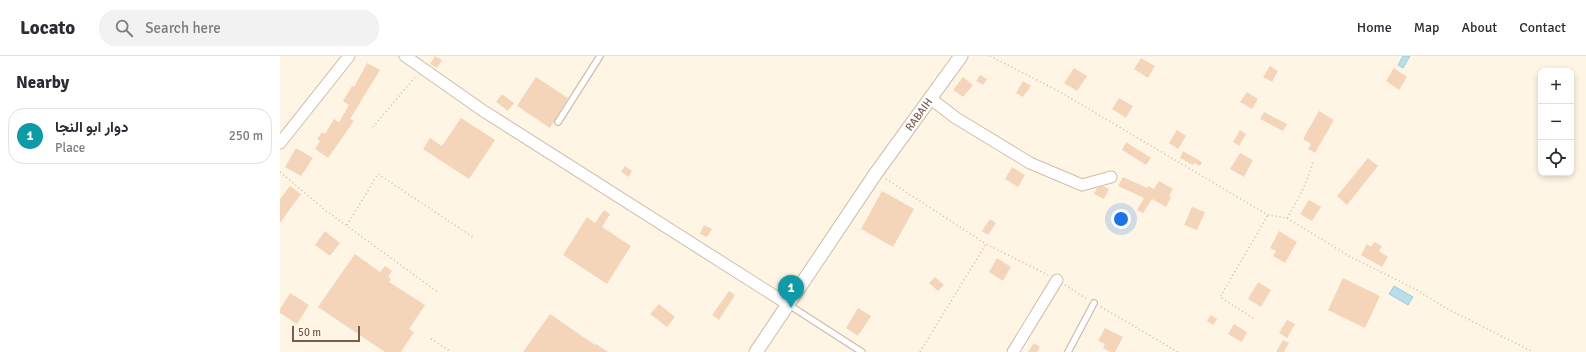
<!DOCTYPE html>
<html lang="en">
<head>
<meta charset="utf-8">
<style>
  :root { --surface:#fff; --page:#f2f2f3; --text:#2b2b33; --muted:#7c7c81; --line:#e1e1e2; --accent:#834b3a }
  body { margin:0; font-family:Signika,Vazirmatn,sans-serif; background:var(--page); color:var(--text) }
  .controls { position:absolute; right:12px; top:12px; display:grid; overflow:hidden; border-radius:8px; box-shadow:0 2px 6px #0003 }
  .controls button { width:36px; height:36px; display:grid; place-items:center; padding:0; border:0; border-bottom:1px solid var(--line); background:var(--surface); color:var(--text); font:20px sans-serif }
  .scale { position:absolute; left:12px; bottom:10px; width:68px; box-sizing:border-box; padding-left:4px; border:2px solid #785c48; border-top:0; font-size:11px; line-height:14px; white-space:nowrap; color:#785c48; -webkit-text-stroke:3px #fff9ec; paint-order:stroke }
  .you { position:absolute; left:841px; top:163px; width:14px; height:14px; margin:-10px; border:3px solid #fff; border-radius:50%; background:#1a73e8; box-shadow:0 0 0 6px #1a73e833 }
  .badge { display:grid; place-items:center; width:26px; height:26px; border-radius:50%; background:var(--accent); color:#fff; font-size:13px; font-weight:700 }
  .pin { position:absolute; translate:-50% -33px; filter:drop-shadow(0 1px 2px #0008) }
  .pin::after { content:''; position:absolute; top:21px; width:14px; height:12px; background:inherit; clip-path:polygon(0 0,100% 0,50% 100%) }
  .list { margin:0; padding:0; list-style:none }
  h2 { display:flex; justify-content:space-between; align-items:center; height:52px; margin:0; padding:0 16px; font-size:17px }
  h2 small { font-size:13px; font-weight:400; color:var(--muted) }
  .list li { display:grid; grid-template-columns:26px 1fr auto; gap:12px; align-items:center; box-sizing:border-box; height:56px; margin:0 8px 8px; padding:0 8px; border:1px solid var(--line); border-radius:16px }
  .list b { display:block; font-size:15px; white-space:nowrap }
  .list p { margin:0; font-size:13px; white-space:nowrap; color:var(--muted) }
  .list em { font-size:13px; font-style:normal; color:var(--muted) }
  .icon { flex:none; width:22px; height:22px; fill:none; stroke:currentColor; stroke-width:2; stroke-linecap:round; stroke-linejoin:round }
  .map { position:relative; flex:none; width:1306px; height:296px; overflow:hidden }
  header { display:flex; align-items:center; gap:24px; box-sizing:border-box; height:56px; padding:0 20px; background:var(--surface); border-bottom:1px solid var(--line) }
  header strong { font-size:19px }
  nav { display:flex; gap:22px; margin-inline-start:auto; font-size:14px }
  .search { width:280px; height:36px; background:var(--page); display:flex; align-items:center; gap:10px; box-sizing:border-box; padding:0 14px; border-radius:16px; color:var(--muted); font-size:15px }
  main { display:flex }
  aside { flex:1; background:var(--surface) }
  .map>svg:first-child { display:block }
  .water { fill:#b8dfe9; stroke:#9dcedb }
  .building { fill:#f5d5ba }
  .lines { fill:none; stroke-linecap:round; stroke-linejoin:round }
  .service-casing { stroke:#d0bdaa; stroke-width:8 }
  .minor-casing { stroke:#d0bdaa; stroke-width:13 }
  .tertiary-casing { stroke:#d0bdaa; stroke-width:15 }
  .path { stroke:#dab89d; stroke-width:1.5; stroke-dasharray:1 3; stroke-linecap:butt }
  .service { stroke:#fff; stroke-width:5.5 }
  .minor { stroke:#fff; stroke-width:11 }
  .tertiary { stroke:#fff; stroke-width:13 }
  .labels { text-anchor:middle; stroke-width:4; stroke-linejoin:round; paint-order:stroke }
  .street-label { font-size:11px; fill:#785c48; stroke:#fff9ec }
</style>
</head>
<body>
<header>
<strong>Locato</strong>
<div class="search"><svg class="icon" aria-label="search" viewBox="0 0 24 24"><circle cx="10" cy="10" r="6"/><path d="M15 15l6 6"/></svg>Search here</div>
<nav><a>Home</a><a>Map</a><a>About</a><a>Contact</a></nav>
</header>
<main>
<aside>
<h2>Nearby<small></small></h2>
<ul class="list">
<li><span class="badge" style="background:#0f9aa8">1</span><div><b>دوار ابو النجا</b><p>Place</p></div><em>250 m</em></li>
</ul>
</aside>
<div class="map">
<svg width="1306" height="296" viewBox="0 0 1306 296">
  <rect width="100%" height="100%" fill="#fef5e5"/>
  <g class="water">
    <path d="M1123 0H1130L1123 12 1118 9Z"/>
    <path d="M1114 230 1133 241 1128 249 1109 238Z"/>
  </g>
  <g class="building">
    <path d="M155 0 162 4 157 12 150 8Z"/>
    <path d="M861 2 875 10 868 22 854 13Z"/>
    <path d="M87 7 100 14 70 63 74 65 48 102 35 93 40 85 37 83 42 76 45 78 54 63 59 66 69 49 63 45 72 30 74 31Z"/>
    <path d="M990 10 998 15 992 26 983 21Z"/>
    <path d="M794 12 807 20 797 35 784 27Z"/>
    <path d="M1114 12 1127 21 1119 34 1106 25Z"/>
    <path d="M700 19 707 23 703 29 696 25Z"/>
    <path d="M256 21 288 42 270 72 237 50Z"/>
    <path d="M683 21 693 29 683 41 673 34Z"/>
    <path d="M743 25 751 30 743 41 736 37Z"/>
    <path d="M967 36 978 43 972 53 960 46Z"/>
    <path d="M222 38 234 47 228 55 216 46Z"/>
    <path d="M839 42 853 50 846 62 832 53Z"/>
    <path d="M1039 55 1054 64 1035 97 1028 93 1031 88 1023 83Z"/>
    <path d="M984 56 1007 68 1003 75 980 63Z"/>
    <path d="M181 62 215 84 189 123 143 93 150 82 162 90Z"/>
    <path d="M897 74 906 80 898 93 889 87Z"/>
    <path d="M960 74 966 78 959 90 953 86Z"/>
    <path d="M846 86 871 102 866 109 842 94Z"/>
    <path d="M16 92 33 102 21 120 5 111Z"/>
    <path d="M903 95 922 106 920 110 914 107 913 109 900 102Z"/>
    <path d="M960 97 973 104 964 121 950 113Z"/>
    <path d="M1088 102 1098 110 1067 149 1057 140Z"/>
    <path d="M345 110 352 115 349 121 341 116Z"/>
    <path d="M732 111 745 119 738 131 725 123Z"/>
    <path d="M843 121 867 132 868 130 874 133 879 125 893 133 889 140 891 141 886 151 872 143 863 157 857 154 864 142 838 130Z"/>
    <path d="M10 130 21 138 0 167V143Z"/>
    <path d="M823 130 829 133 824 143 814 138 817 132Z"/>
    <path d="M602 135 634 153 613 191 581 173Z"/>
    <path d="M1029 144 1041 151 1032 165 1020 158Z"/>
    <path d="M912 151 925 156 917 174 904 169Z"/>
    <path d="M324 154 330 158 322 171 351 190 327 228 283 199 307 161 315 167Z"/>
    <path d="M710 163 716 167 708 179 702 175Z"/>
    <path d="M424 169 432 173 427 181 420 178Z"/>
    <path d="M45 175 60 187 50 200 35 189Z"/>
    <path d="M999 175 1017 186 1005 207 993 200 996 195 990 192Z"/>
    <path d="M1094 186 1102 190 1099 195 1108 201 1102 211 1081 199 1087 188 1091 191Z"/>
    <path d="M75 198 100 216 105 210 112 215 108 221 111 223 109 226 145 249 129 273 134 276 121 296H105L38 251Z"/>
    <path d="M717 202 731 211 723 225 709 216Z"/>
    <path d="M655 221 664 229 658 235 649 227Z"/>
    <path d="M1063 222 1100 240 1085 272 1048 254Z"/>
    <path d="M978 226 991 234 981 251 968 243Z"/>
    <path d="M449 235 455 239 439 264 432 259Z"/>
    <path d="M10 237 29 249 17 268 0 257V253Z"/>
    <path d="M379 248 395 261 387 271 370 258Z"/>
    <path d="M578 252 591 260 578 280 566 272Z"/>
    <path d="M270 258 315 289 316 288 328 296H243Z"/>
    <path d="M931 259 937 263 933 269 927 265Z"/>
    <path d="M1007 264 1015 268 1007 282 999 277Z"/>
    <path d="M954 268 967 276 962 286 948 278Z"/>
    <path d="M825 272 843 281 835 296H830L823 292 825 288 818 285Z"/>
    <path d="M1003 284 1009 287 1004 296H996Z"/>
    <path d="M754 287 760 291 757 296H748Z"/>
  </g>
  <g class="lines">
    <g class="service-casing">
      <g id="service">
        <path d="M278 66 320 0"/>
        <path d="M509 249 582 296"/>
        <path d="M788 296 814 247"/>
      </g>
    </g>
    <g class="minor-casing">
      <g id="minor">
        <path d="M125 0 202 54 509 249"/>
        <path d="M651 43 676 62 750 107 802 129 831 121"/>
        <path d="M0 87 69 0"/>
        <path d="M733 296 777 224"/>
      </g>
    </g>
    <g class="tertiary-casing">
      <g id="tertiary">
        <path id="s1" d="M476 296 596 117 681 0"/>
      </g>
    </g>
    <g class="path">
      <path d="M710 0 780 36 988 159 1007 162 1069 200 1137 234 1164 251 1253 296"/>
      <path d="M93 71 136 20"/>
      <path d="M0 116 45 154 159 237"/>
      <path d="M606 123 706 188 768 219"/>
      <path d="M1007 162C1018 144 1028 125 1033 105"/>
      <path d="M67 169 98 118 193 181"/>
      <path d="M785 229 807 243"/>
      <path d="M821 251 898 296"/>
      <path d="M973 262 940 241 988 159"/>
      <path d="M151 283 171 296"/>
      <path d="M640 296 706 188"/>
    </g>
    <use href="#service" class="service"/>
    <use href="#minor" class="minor"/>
    <use href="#tertiary" class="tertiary"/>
  </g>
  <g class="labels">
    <g class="street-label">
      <text dy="4" stroke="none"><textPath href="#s1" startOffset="288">RABAIH</textPath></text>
    </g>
  </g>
</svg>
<div class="controls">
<button>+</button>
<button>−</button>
<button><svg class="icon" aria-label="locate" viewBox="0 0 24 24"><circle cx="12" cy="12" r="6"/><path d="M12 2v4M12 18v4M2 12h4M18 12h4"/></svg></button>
</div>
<div class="scale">50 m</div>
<div class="you"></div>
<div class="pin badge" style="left:511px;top:252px;background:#0f9aa8">1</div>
</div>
</main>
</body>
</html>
